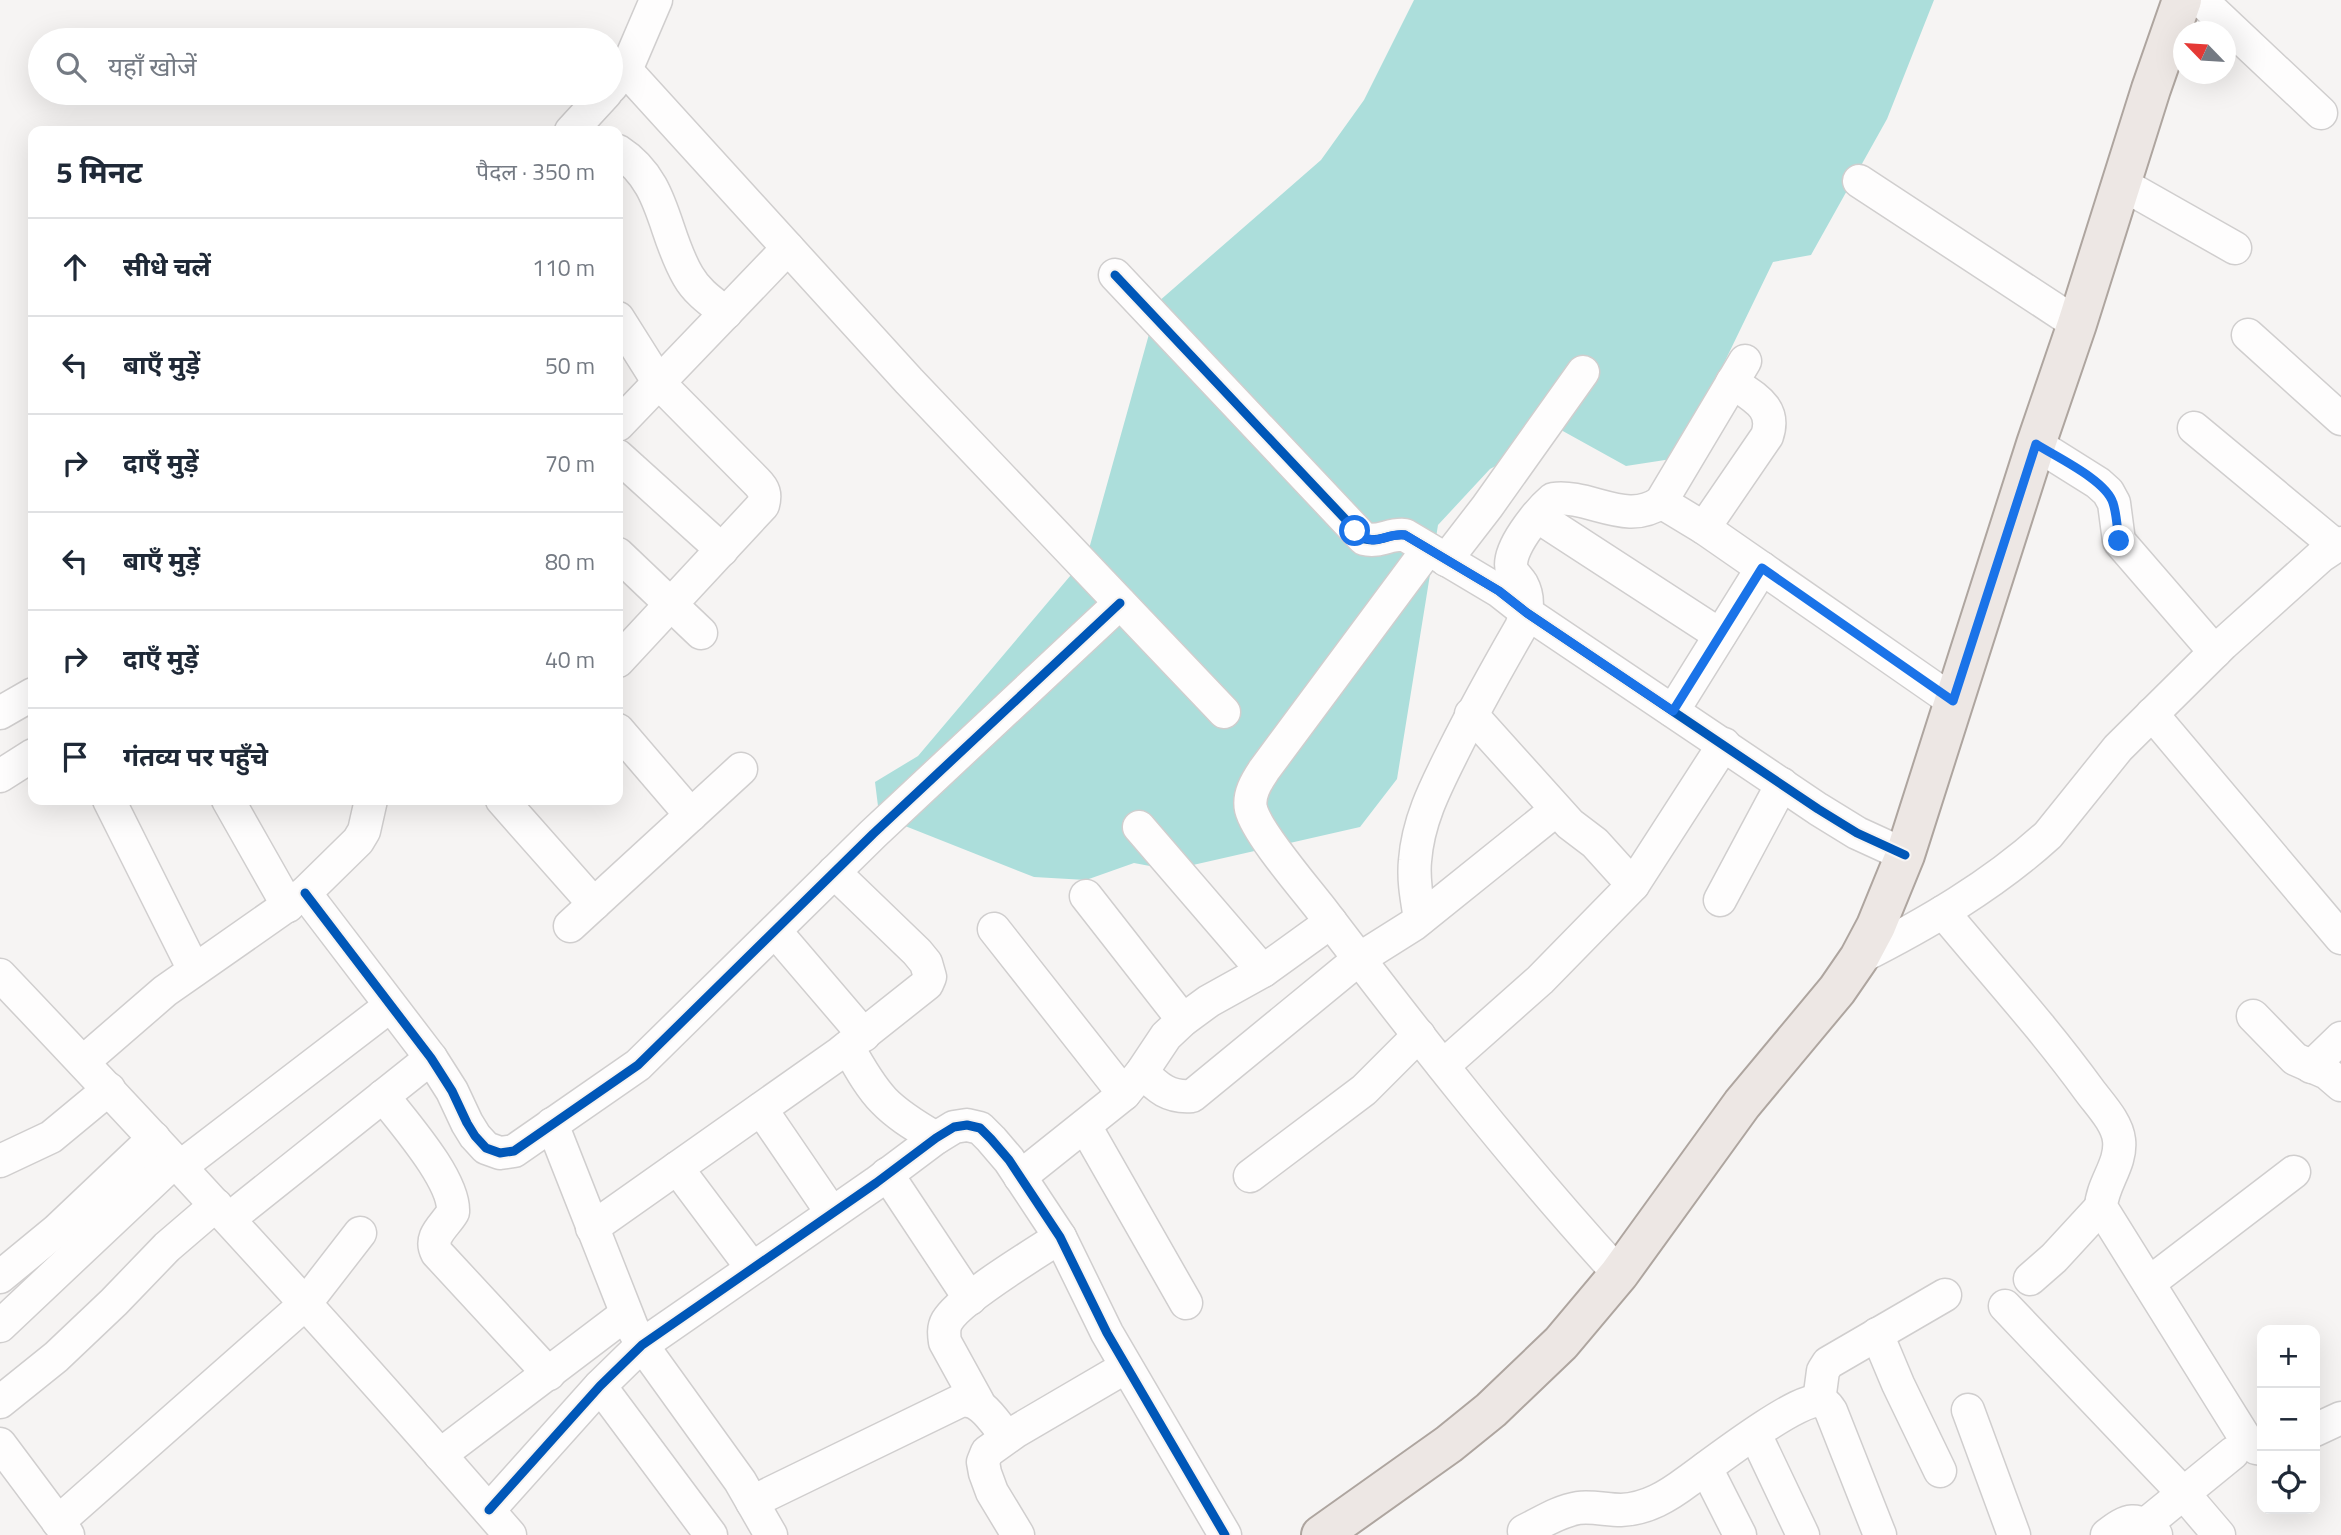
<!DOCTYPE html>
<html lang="hi">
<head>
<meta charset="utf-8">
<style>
  :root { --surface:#fff; --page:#f2f2f3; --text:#1f2937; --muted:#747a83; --line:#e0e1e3 }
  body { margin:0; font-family:"Titillium Web","Noto Sans Devanagari",sans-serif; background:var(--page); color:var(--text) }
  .controls { position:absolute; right:21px; bottom:21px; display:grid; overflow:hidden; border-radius:14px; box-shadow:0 7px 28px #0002 }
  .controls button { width:63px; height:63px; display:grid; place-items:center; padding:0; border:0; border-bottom:2px solid var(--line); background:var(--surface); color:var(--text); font:35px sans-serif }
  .compass { position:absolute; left:2173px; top:21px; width:63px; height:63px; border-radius:50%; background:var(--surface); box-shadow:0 7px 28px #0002; rotate:295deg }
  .stop { position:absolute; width:21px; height:21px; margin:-16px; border:5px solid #1a73e8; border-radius:50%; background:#fff }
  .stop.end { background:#1a73e8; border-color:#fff; box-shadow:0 2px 7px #0008 }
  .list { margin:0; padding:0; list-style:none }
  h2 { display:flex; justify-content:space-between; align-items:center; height:91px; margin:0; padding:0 28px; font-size:30px }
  h2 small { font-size:23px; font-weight:400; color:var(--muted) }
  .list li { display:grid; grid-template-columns:46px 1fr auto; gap:21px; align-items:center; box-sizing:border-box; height:98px; padding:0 28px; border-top:2px solid var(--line) }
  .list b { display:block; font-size:26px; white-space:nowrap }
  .list em { font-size:23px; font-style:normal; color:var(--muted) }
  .icon { flex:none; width:38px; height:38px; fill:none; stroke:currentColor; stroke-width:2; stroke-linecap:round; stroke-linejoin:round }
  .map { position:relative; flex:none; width:2341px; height:1535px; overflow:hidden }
  .search { position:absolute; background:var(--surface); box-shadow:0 7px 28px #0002; left:28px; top:28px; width:595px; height:77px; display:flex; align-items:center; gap:18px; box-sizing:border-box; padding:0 24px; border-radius:38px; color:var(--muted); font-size:26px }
  .panel { position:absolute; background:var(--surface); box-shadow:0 7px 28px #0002; left:28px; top:126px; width:595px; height:679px; border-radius:14px }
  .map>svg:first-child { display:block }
  .water { fill:#acdedb }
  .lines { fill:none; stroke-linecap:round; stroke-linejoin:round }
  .minor-casing { stroke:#d0cece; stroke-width:35 }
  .major-casing { stroke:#aea59f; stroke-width:42 }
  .minor { stroke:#fefdfd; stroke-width:32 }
  .major { stroke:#ede7e4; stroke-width:38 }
  .cycleway-casing { stroke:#f7f4f2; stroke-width:13 }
  .cycleway { stroke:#0057b8; stroke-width:9 }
  .route { stroke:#1a73e8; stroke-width:9 }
</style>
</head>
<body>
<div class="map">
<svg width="2341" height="1535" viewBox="0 0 2341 1535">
  <rect width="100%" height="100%" fill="#f6f4f3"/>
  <path class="water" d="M1414 0H1934L1887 119 1811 255 1773 262 1678 458 1626 466 1561 430 1490 469 1438 525 1397 779 1360 827 1171 870 1134 863 1086 880 1034 877 895 822 878 806 875 782 918 756 1087 556 1158 302 1321 160 1364 100Z"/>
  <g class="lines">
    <g class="minor-casing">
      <g id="minor">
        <path d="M2201 0 2321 113"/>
        <path d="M625 69 909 381 1224 712"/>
        <path d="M611 87 629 63 656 0"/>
        <path d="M571 131 606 93"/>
        <path d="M618 151C666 182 662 232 688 276 697 292 712 302 726 313"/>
        <path d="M1859 181 2077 324"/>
        <path d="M2122 184 2235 248"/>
        <path d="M1115 275 1364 539C1380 543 1390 533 1405 535L1499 591 1527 613 1818 809 1857 833 1905 855"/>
        <path d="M618 318 659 383 756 481C764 489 766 494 763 505L618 661"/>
        <path d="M2248 335 2341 419"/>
        <path d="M618 425 788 248"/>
        <path d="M2194 428 2336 546"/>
        <path d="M2036 444 2098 483 2108 492 2114 503 2119 541 2215 652"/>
        <path d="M618 456 722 550"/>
        <path d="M1661 502 1704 528 1953 701"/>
        <path d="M1537 516 1720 635"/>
        <path d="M1704 528 1767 436C1777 407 1753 397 1732 382"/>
        <path d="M1428 549 1264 770C1256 782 1248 795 1251 809 1257 833 1304 887 1321 909 1416 1034 1513 1158 1619 1274"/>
        <path d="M618 554 701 633"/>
        <path d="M1446 560 1487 507 1583 372"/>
        <path d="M1673 711 1762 568"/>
        <path d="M0 713 33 694"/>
        <path d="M1471 714 1570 824 1595 843 1633 885"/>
        <path d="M2152 714 2341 938"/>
        <path d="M618 730 691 815"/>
        <path d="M0 776 33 755"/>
        <path d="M109 800 194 970"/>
        <path d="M228 800 288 906"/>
        <path d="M502 800 594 904"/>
        <path d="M1139 827 1263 971"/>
        <path d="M305 893 431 1058 452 1091 467 1123 475 1136 486 1148 500 1153 514 1151 638 1065 873 834 1120 603"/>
        <path d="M1086 896 1183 1020"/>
        <path d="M1720 900 1782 784"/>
        <path d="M1943 912C1992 971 2044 1028 2089 1090 2100 1105 2117 1122 2119 1140 2122 1164 2102 1184 2101 1207L2247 1441 2256 1448 2262 1449"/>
        <path d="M1420 919C1417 900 1413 880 1415 861 1418 820 1436 786 1454 750 1475 708 1498 667 1521 627 1527 612 1530 599 1522 584 1519 579 1514 575 1512 570 1505 551 1539 511 1553 499 1590 494 1627 527 1661 502L1745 361"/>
        <path d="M570 926 741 769"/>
        <path d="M994 929 1124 1094"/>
        <path d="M775 931 864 1035"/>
        <path d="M1859 958C1926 924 1992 886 2048 835L2118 748 2223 644 2321 556 2341 543"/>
        <path d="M0 975C174 1158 345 1344 510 1535"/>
        <path d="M2253 1016 2295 1059 2327 1073 2341 1085"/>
        <path d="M848 1047C876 1098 886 1109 936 1138"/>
        <path d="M83 1062 165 991 305 893 358 841 364 831 371 800"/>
        <path d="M1443 1066 1540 980 1633 885 1724 744"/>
        <path d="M2311 1067 2341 1038"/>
        <path d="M1142 1072C1158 1088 1169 1098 1192 1096L1359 959 1413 925 1556 810"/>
        <path d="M383 1096C403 1122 455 1180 453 1212 445 1226 428 1236 437 1253L549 1374"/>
        <path d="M761 1109 832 1213"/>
        <path d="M552 1124 632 1327 642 1345 740 1481 771 1535"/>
        <path d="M1085 1126 1186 1303"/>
        <path d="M0 1161 51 1137 109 1089"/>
        <path d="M180 1167 390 1006"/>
        <path d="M677 1168 752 1268"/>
        <path d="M887 1174 970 1299"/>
        <path d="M1250 1176 1364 1090 1419 1035"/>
        <path d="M1020 1177 1124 1094 1142 1072 1166 1036 1183 1020 1209 1001 1263 971 1331 922"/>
        <path d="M229 1219 431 1058"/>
        <path d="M592 1228 840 1053 927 984 930 977 926 963 917 952 834 872"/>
        <path d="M0 1277 57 1230 154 1138"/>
        <path d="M2030 1279 2054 1258 2101 1207"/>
        <path d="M2149 1283 2294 1172"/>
        <path d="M2005 1306 2184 1494 2219 1535"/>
        <path d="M0 1326 175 1161"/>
        <path d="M1877 1334 1898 1384 1940 1471"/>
        <path d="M600 1386 711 1535"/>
        <path d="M1819 1401 1823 1371 1828 1363 1945 1295"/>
        <path d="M0 1402 56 1357 114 1302 167 1247 216 1205"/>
        <path d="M978 1402 945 1342C944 1335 943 1328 947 1321 960 1298 1035 1254 1060 1237"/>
        <path d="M1968 1410 2014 1535"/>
        <path d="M2315 1430 2341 1418"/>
        <path d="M1755 1434 1803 1535"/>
        <path d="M0 1444 68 1535"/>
        <path d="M440 1455 626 1314"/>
        <path d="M1706 1468 1740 1535"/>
        <path d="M752 1502 960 1401C981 1397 994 1422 1007 1437"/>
        <path d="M489 1510 600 1386 642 1345 876 1183 936 1138 954 1127 967 1125 980 1128 991 1139 1009 1160 1060 1237 1107 1333 1225 1535"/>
        <path d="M58 1522 305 1304 360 1233"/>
        <path d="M2146 1524 2233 1453"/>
        <path d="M1524 1531C1541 1523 1559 1511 1578 1508 1592 1506 1607 1510 1621 1510 1647 1509 1668 1496 1688 1481 1709 1466 1798 1397 1819 1401 1825 1402 1828 1406 1831 1411L1880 1535"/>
        <path d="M1018 1535 992 1492 985 1473 983 1462 987 1452 1015 1432 1126 1367"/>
        <path d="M2107 1535C2127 1519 2138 1515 2156 1535"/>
      </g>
    </g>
    <g class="major-casing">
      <path id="major" d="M1321 1535 1449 1444 1491 1410 1561 1343 1619 1274 1742 1104 1837 990 1859 958 1876 926 1905 855 2036 444 2077 324 2151 89 2182 0"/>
    </g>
    <use href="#minor" class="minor"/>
    <use href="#major" class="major"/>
    <g class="cycleway-casing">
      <g id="cycleway">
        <path d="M1115 275 1364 539C1380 543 1390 533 1405 535L1499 591 1527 613 1818 809 1857 833 1905 855"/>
        <path d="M305 893 431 1058 452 1091 467 1123 475 1136 486 1148 500 1153 514 1151 638 1065 873 834 1120 603"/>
        <path d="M489 1510 600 1386 642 1345 876 1183 936 1138 954 1127 967 1125 980 1128 991 1139 1009 1160 1060 1237 1107 1333 1225 1535"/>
      </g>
    </g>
    <use href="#cycleway" class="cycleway"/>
  </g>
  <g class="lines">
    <path class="route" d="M1355 531C1378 550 1383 532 1405 535L1499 591 1527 613 1673 711 1762 568 1953 701 2036 444C2056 457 2106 480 2113 503 2117 515 2117 529 2119 541"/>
  </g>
</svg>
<div class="controls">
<button>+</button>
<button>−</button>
<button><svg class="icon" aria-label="locate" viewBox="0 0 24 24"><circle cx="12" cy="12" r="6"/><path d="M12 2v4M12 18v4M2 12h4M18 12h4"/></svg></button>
</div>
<svg class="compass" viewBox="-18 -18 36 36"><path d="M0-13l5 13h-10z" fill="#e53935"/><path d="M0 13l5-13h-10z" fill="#747a83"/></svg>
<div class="stop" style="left:1355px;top:531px"></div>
<div class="stop end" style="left:2119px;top:541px"></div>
<div class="search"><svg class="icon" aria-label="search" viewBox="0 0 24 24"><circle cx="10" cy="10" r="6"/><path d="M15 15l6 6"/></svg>यहाँ खोजें</div>
<section class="panel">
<h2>5 मिनट<small>पैदल · 350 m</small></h2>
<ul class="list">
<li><svg class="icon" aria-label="ahead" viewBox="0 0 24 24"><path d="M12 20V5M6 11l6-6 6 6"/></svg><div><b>सीधे चलें</b></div><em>110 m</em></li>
<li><svg class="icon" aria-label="left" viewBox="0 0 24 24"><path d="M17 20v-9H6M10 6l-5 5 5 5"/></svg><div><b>बाएँ मुड़ें</b></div><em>50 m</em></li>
<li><svg class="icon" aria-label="right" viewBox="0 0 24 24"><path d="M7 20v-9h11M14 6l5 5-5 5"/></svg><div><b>दाएँ मुड़ें</b></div><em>70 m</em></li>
<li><svg class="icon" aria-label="left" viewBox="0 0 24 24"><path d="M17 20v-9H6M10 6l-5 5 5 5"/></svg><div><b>बाएँ मुड़ें</b></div><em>80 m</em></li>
<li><svg class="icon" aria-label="right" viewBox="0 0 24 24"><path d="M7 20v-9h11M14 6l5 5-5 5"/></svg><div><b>दाएँ मुड़ें</b></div><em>40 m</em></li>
<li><svg class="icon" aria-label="arrive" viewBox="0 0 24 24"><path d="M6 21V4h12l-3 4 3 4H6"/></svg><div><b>गंतव्य पर पहुँचे</b></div></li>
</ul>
</section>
</div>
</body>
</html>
